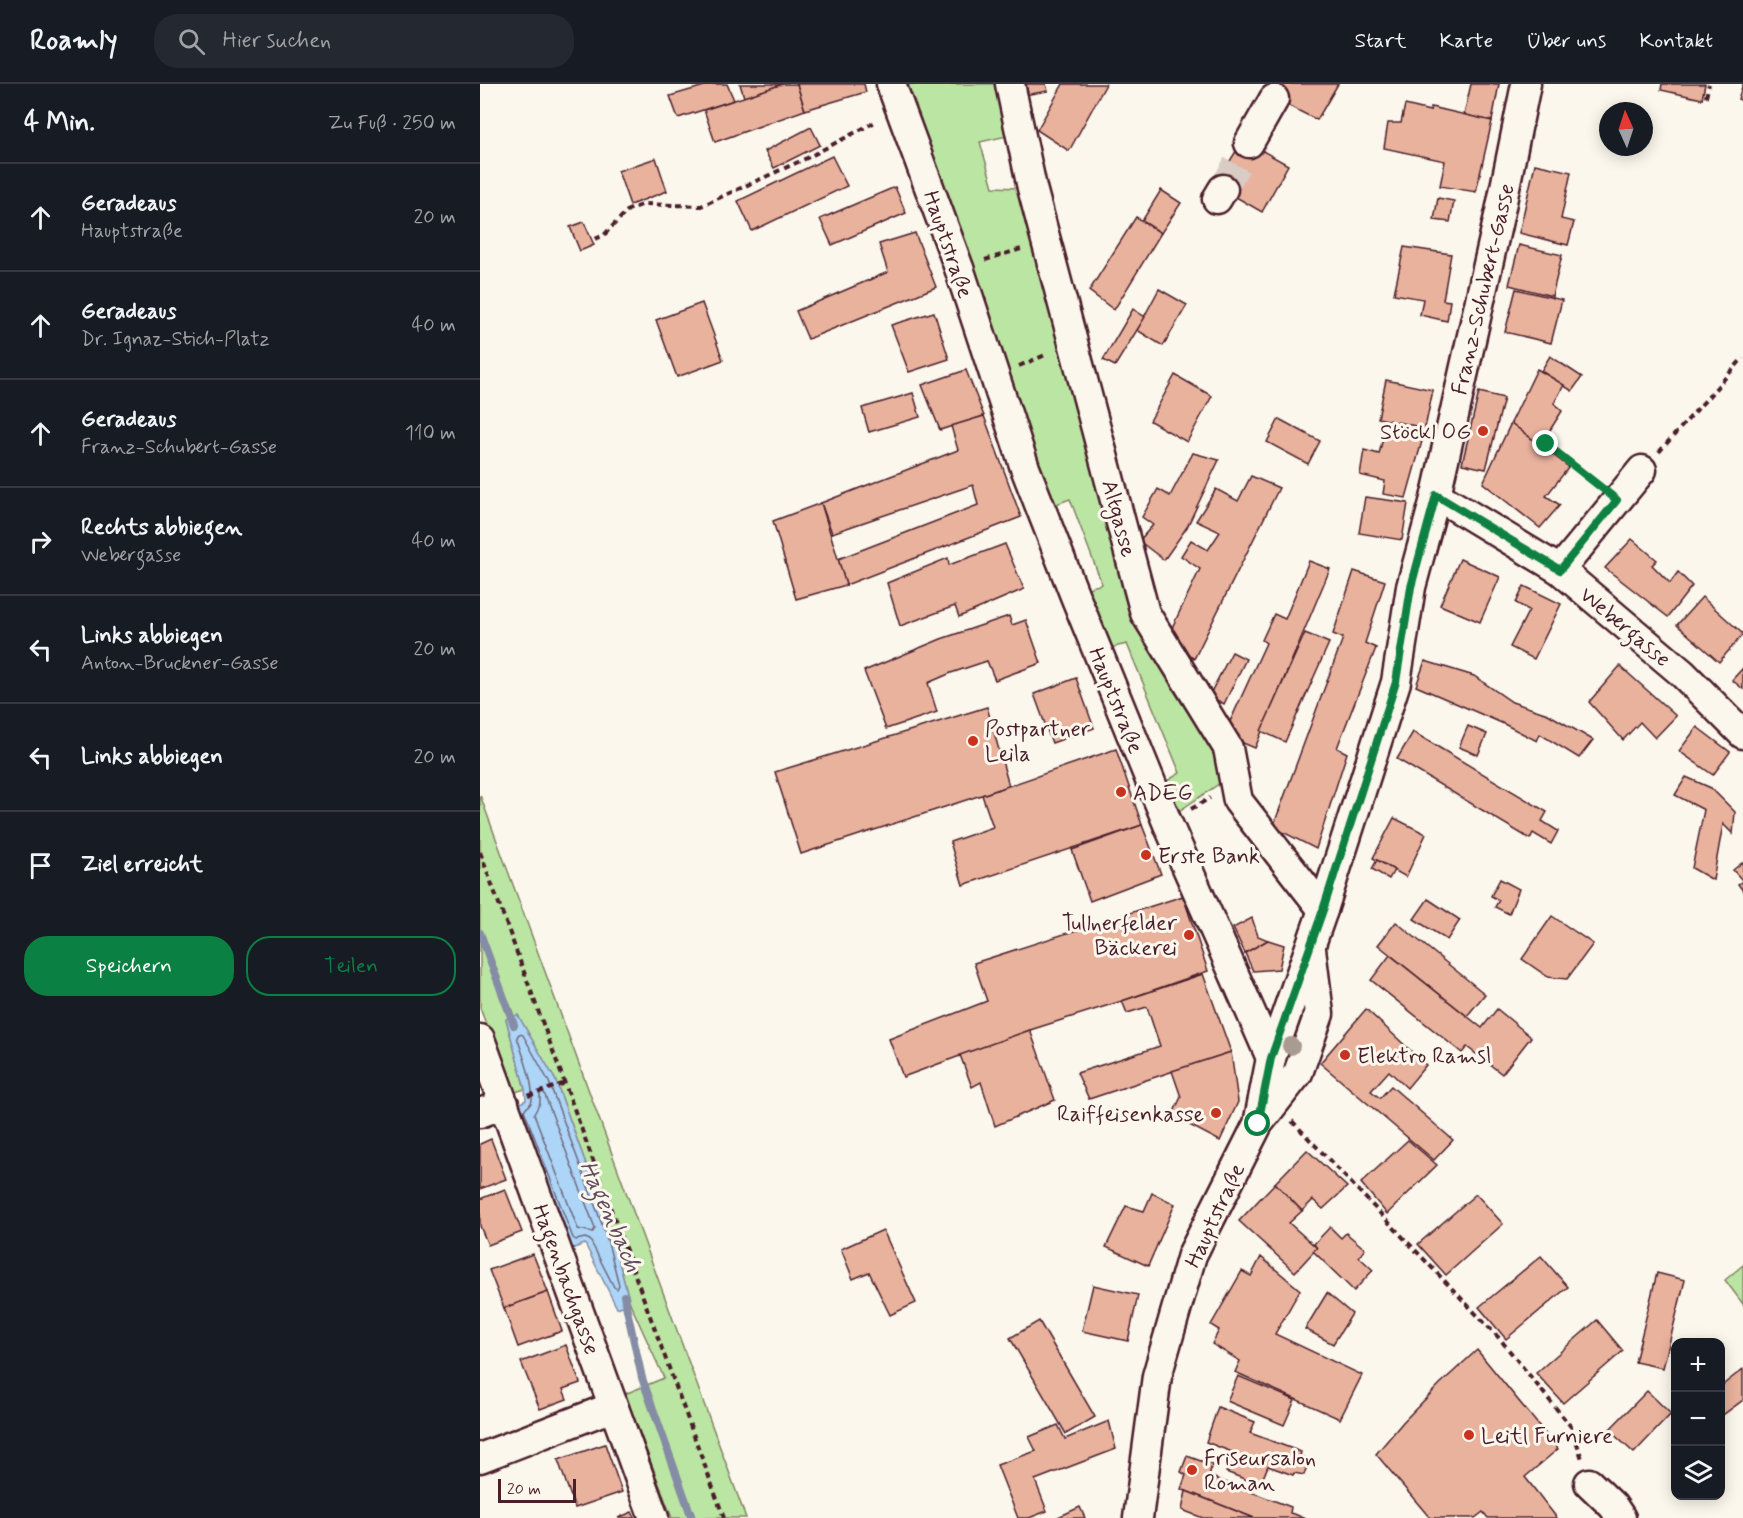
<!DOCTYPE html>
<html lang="de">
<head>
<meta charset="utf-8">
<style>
  :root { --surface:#171b24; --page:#242831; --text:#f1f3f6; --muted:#9ea1a6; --line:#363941; --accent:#0b8043 }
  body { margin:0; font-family:Mynerve,sans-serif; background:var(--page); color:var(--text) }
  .controls { position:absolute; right:18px; bottom:18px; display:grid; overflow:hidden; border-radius:12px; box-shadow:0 3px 15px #0003 }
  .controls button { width:54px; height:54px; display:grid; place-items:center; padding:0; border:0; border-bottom:2px solid var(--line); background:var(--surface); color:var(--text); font:30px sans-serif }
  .compass { position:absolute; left:1119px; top:18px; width:54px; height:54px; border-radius:50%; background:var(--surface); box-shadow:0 3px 15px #0003; rotate:357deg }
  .scale { position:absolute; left:18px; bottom:15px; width:78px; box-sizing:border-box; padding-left:6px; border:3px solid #4a1f2b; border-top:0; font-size:16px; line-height:21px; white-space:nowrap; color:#4a1f2b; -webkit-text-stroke:4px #fbf7ec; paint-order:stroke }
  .stop { position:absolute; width:18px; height:18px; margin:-14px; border:4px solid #0b8043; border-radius:50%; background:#fff }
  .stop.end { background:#0b8043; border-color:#fff; box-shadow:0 2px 6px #0008 }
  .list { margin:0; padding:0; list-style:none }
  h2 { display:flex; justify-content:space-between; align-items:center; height:78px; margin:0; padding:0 24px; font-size:26px }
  h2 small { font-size:20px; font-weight:400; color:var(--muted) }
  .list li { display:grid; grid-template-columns:39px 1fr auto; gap:18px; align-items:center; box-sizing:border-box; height:108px; padding:0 24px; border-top:2px solid var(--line) }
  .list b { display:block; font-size:22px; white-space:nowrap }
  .list p { margin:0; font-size:20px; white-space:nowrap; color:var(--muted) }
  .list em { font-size:20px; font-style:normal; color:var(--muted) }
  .actions { display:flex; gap:12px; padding:18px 24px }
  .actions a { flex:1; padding:14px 0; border:2px solid var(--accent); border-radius:24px; text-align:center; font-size:21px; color:var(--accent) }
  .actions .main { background:var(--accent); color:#fff }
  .icon { flex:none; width:33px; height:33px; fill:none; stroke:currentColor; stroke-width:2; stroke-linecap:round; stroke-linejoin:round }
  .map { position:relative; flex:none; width:1263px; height:1434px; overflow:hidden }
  header { display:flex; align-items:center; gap:36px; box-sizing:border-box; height:84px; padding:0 30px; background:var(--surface); border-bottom:2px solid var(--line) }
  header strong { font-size:28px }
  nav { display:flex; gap:33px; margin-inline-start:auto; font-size:21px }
  .search { width:420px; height:54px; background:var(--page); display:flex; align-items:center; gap:15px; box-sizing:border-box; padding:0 21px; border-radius:24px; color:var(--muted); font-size:22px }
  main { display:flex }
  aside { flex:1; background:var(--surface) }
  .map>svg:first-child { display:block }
  .green { fill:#bbe5a2; stroke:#828266; stroke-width:1.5 }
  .water { fill:#acd5f7; stroke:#858ca5; stroke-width:1.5 }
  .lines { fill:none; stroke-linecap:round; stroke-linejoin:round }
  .shore { stroke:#71687d; stroke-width:1.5 }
  .stream { stroke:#858ca5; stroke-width:8 }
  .building { fill:#e8b29d; stroke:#4a1f2b; stroke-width:1.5 }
  .minor-tunnel { stroke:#d8ccc5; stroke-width:28; stroke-dasharray:28 14; stroke-linecap:butt }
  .minor-casing { stroke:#4a1f2b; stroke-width:33 }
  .path { stroke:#4a1f2b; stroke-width:4; stroke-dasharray:6 4.5; stroke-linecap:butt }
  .minor { stroke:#fbf7ec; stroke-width:28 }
  .tree { fill:#a99b92 }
  .route { stroke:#0b8043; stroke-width:8 }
  .poi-dot { fill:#c8321e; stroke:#fbf7ec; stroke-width:2 }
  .labels { text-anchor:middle; stroke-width:6; stroke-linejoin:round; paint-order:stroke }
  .street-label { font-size:22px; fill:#4a1f2b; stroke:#fbf7ec }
  .poi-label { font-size:22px; fill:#4a1f2b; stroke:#fbf7ec; text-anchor:start }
  .water-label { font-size:24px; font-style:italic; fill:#624c5e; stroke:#fbf7ec }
</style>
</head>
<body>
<header>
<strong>Roamly</strong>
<div class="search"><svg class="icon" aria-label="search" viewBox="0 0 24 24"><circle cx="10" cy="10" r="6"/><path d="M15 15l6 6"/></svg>Hier suchen</div>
<nav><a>Start</a><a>Karte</a><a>Über uns</a><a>Kontakt</a></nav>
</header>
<main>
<aside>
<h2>4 Min.<small>Zu Fuß · 250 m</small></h2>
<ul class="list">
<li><svg class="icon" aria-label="ahead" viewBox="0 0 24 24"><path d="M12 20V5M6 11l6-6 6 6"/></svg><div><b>Geradeaus</b><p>Hauptstraße</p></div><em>20 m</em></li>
<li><svg class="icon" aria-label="ahead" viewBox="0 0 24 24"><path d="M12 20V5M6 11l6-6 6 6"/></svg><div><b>Geradeaus</b><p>Dr. Ignaz-Stich-Platz</p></div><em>40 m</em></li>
<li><svg class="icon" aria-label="ahead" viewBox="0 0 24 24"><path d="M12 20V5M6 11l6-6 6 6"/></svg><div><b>Geradeaus</b><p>Franz-Schubert-Gasse</p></div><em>110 m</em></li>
<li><svg class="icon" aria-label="right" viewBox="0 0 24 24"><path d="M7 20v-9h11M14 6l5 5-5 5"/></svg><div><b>Rechts abbiegen</b><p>Webergasse</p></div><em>40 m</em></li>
<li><svg class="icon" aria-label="left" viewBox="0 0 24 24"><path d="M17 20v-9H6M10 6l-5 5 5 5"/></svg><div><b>Links abbiegen</b><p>Anton-Bruckner-Gasse</p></div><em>20 m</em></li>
<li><svg class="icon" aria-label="left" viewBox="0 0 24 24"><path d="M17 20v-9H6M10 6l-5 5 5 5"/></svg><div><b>Links abbiegen</b></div><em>20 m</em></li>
<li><svg class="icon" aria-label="arrive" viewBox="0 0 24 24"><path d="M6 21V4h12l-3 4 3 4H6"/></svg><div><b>Ziel erreicht</b></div></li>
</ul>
<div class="actions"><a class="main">Speichern</a><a>Teilen</a></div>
</aside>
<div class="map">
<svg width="1263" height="1434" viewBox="0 0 1263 1434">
  <rect width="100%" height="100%" fill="#fbf7ec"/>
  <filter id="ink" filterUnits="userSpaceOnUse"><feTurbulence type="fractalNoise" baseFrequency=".0167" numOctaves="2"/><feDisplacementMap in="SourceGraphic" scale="12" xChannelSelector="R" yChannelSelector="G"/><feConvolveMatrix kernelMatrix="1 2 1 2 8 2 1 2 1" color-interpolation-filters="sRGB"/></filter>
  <g filter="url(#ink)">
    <g class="green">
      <path d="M422 0H517L527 52 500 58 513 103 538 104 655 533 691 602 749 693 699 727 682 700 700 689 647 560 630 564 605 505 622 500 590 415 571 422Z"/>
      <path d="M0 711 266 1434H192L145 1310 184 1294 150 1219 131 1149 75 995 26 935 45 1005 32 1009 0 924Z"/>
      <path d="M1263 1181V1220L1245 1196Z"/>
    </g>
    <path class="water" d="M38 931 75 995 131 1149 150 1219 137 1224 105 1160 91 1165 36 1021 46 1016 45 1005 26 935Z"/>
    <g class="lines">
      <g class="shore">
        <path d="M39 950 43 951 69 998 126 1151 139 1201 137 1205 134 1203 110 1156 105 1154 96 1156 93 1154 44 1026C47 1023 52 1021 52 1015 54 999 42 969 37 953Z"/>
        <path d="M63 1006 115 1144 113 1148 98 1145 54 1030 60 1019V1008Z"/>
      </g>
      <g class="stream">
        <path d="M0 849 34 941"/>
        <path d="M144 1212 162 1294 212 1434"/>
      </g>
    </g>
    <g class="building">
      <path d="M231 0H247L254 16 198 34 190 12Z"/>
      <path d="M260 0H303L264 13Z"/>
      <path d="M303 0H317L325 26 235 58 224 26Z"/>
      <path d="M317 0H384L386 8 325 26Z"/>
      <path d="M543 0H566L568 7 545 11Z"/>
      <path d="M583 0H626L589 67 557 46Z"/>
      <path d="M791 0H858L837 36 785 10Z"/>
      <path d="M991 0H1019L1012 37 984 31Z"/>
      <path d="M1182 0H1225L1222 15 1181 6Z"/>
      <path d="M1263 0V17L1258 15Z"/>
      <path d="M925 21 950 27 951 23 1012 37 996 108 960 102 965 77 904 64 908 39H921Z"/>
      <path d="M331 43 340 61 294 84 285 67Z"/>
      <path d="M763 56 808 81 782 128 735 101Z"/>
      <path d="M352 72 367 102 272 147 258 117Z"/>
      <path d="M176 74 187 107 150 121 138 87Z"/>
      <path d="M1055 80 1091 88 1081 135 1094 138 1088 161 1039 149Z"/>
      <path d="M415 103 426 129 352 161 340 135Z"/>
      <path d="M681 106 701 119 681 149 662 137Z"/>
      <path d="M958 114 974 117 970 138 954 136Z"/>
      <path d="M656 133 681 149 634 226 609 207Z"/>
      <path d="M104 138 114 161 100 167 90 143Z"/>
      <path d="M435 149 456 203 328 255 316 227 408 188 399 160Z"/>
      <path d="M1039 161 1082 171 1072 212 1029 201Z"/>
      <path d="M924 163 971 170 963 216 970 217 967 237 940 231 943 215 914 210Z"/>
      <path d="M679 205 707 221 683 262 657 246Z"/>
      <path d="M1036 205 1082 216 1071 259 1025 248Z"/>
      <path d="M222 219 243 276 197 293 176 236Z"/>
      <path d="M653 225 665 233 635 282 623 276Z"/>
      <path d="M454 228 469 275 429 288 411 241Z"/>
      <path d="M1070 272 1102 293 1092 307 1061 287Z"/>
      <path d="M1057 285 1084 301 1074 319 1082 327 1060 362 1031 339Z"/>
      <path d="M486 286 504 332 460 346 442 301Z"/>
      <path d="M695 291 732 312 707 358 670 337Z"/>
      <path d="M906 296 953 306 945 344 898 334Z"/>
      <path d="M999 308 1024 314 1006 385 982 380Z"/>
      <path d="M433 309 440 333 389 348 382 324Z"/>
      <path d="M504 332 541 433 366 501 358 475 498 421 493 401 352 449 341 419 478 366 471 342Z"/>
      <path d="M799 335 840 357 828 380 787 358Z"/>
      <path d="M1031 339 1089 383 1066 412 1080 421 1060 444 1003 399Z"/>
      <path d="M906 342 944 350 926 414 903 410 905 397 880 391 884 366 899 370Z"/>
      <path d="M713 369 739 376 707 443 684 476 659 457 673 441 662 433 678 405 690 412Z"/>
      <path d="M771 392 799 404 714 575 688 552 720 485 701 472 711 456 728 466 740 448 716 437 736 405 758 417Z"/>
      <path d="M885 413 928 419 922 456 879 449Z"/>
      <path d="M341 419 366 501 316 515 293 437Z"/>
      <path d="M1152 455 1177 476 1172 481 1190 499 1198 488 1212 502 1188 533 1125 484Z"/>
      <path d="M525 460 544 505 479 533 475 522 420 542 407 499 468 474 469 481Z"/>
      <path d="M980 475 1020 493 1000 538 960 521Z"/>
      <path d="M829 477 850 485 775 664 758 657 748 642 786 559 782 556 794 530 805 535Z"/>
      <path d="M874 487 905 497 885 559 896 564 857 664 867 669 836 765 793 743 863 554 853 550Z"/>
      <path d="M1044 502 1081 520 1054 575 1030 563 1049 526 1036 519Z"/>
      <path d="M1222 513 1263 550 1239 578 1197 541Z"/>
      <path d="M529 532 532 541 546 536 561 579 515 596 507 577 471 589 448 599 457 628 406 645 384 587 461 555Z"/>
      <path d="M825 549 849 559 805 658 781 647Z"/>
      <path d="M752 568 766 575 744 620 729 612Z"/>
      <path d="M945 577 994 592 1032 618 1068 630 1113 656 1099 674 1060 650 1057 657 1024 640 936 602Z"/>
      <path d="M1140 582 1196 632 1175 654 1160 638 1143 656 1109 618Z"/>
      <path d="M1263 584V605L1252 596Z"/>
      <path d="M596 594 614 644 572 659 554 610Z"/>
      <path d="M507 623 529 702 321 770 295 688Z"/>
      <path d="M988 642 1007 650 998 671 979 663Z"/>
      <path d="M1217 643 1250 668 1233 691 1199 667Z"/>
      <path d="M933 648 1067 728 1062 737 1078 747 1071 760 1053 749 1050 755 917 675Z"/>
      <path d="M636 665 662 741 483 801 470 758 513 743 502 711Z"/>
      <path d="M1206 693 1231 704 1255 728 1253 750 1243 740 1233 796 1212 784 1224 726 1195 711Z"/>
      <path d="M914 734 946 750 926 793 893 774Z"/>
      <path d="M662 741 681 790 610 817 592 766Z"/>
      <path d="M897 776 914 786 909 795 892 785Z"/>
      <path d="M1263 778V807L1258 800 1263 797 1253 786Z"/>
      <path d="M1020 795 1039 805 1029 830 1015 823 1019 816 1011 812Z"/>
      <path d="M703 812 728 887 642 917 550 946 423 993 409 955 507 917 494 879Z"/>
      <path d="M948 815 980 836 967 856 934 835Z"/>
      <path d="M1072 832 1113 860 1087 895 1068 893 1042 875Z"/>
      <path d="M772 834 778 852 788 856 765 869 753 844Z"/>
      <path d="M916 838 1005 910 987 932 898 861Z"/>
      <path d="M788 856 804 861 799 885 773 887 765 869Z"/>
      <path d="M910 871 1002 944 1017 925 1051 953 1022 990 987 963 982 969 891 896Z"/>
      <path d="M723 890 751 968 609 1015 597 989 680 962 667 923 647 929 642 917Z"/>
      <path d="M886 925 946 981 927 1004 909 987 891 1007 900 1014 911 1002 973 1056 954 1076 840 979Z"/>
      <path d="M550 946 575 1016 515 1042 501 998 492 1003 480 971Z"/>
      <path d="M751 968 758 1018 740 1057 692 1032 701 1013 692 987Z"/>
      <path d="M11 1055 26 1095 0 1105V1060Z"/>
      <path d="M928 1056 957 1081 907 1130 881 1099Z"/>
      <path d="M827 1066 867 1103 843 1125 833 1116 822 1127 795 1099Z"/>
      <path d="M795 1099 822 1127 809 1139 837 1164 815 1188 759 1137Z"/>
      <path d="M25 1105 42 1148 8 1161 0 1142V1115Z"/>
      <path d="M672 1109 695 1120 668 1182 626 1163 646 1122 664 1127Z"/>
      <path d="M996 1110 1023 1140 966 1191 938 1160Z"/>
      <path d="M850 1143 861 1154 866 1149 885 1165 879 1173 893 1186 874 1207 833 1167 837 1164 834 1160Z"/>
      <path d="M403 1146 436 1219 410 1231 389 1188 373 1195 361 1165Z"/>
      <path d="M53 1170 68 1208 24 1224 9 1186Z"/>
      <path d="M1061 1172 1088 1203 1026 1255 999 1223Z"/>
      <path d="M781 1173 820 1206 795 1250 882 1291 860 1335 755 1288 760 1277 732 1260 739 1246 731 1241 762 1187 771 1192Z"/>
      <path d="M1177 1189 1205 1196 1183 1284 1155 1278Z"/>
      <path d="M613 1201 658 1211 648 1257 602 1247Z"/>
      <path d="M68 1208 82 1247 38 1263 24 1224Z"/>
      <path d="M847 1209 872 1230 853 1260 825 1245Z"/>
      <path d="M1117 1236 1143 1267 1083 1319 1056 1289Z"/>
      <path d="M559 1237 615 1333 586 1350 530 1254Z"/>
      <path d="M86 1261 100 1299 83 1305 87 1315 60 1325 41 1278Z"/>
      <path d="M997 1266 1078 1365 1045 1393 1077 1434H1008L1003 1428 995 1434H950L896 1370 923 1338 960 1300Z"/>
      <path d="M1263 1285V1316L1240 1333V1303Z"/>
      <path d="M758 1292 815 1316 804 1341 747 1317Z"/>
      <path d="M1167 1307 1191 1330 1154 1369 1129 1346Z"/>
      <path d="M738 1323 775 1338 770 1349 821 1368 820 1372 829 1376 824 1391 814 1389 813 1391 788 1382 780 1401 746 1388 752 1368 726 1358Z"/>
      <path d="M629 1337 636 1365 555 1396 567 1427 549 1434H538L517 1381 556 1367 549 1353 578 1341 585 1355Z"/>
      <path d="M125 1360 142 1408 95 1424 78 1376Z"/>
      <path d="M707 1372 732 1381 729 1392 811 1423 810 1429 826 1434H774L701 1405 706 1391 701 1388Z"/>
      <path d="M706 1407 774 1434H723L702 1426Z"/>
      <path d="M600 1423 605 1434H576Z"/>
      <path d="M152 1428 155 1434H138Z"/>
    </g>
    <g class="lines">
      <path class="minor-tunnel" d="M743 105 769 59"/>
      <g class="minor-casing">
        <g id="minor">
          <path d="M411 0 479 184 545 384 595 512 687 738 791 974"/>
          <path d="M530 0 552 104 665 529 748 664 758 717 843 826"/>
          <path d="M769 59 794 15"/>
          <path d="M737 115 743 105"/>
          <path d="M956 411 1080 486 1202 589 1263 650"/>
          <path d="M1080 486 1162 386"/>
          <path d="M0 955 174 1434"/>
          <path d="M0 1029 24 1020"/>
          <path d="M781 1036 818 989 839 930 831 865"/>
          <path d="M0 1374 132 1323"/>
          <path d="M1109 1399 1133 1422 1141 1434"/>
          <path d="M658 1434 677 1292 712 1171 778 1040 791 974 843 826 916 598 931 503 956 411 1021 123 1046 0"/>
        </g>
      </g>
      <g class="path">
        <path d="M1226 13 1229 0"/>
        <path d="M115 155 124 151 148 126 164 120 221 122 327 74 397 37"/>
        <path d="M505 176 541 165"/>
        <path d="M539 282 568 270"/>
        <path d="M1066 360 1118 401"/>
        <path d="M1179 368 1263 274"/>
        <path d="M711 725 730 714"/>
        <path d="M0 768 244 1434"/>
        <path d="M48 1012 85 999"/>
        <path d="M812 1037 1020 1255 1092 1344 1102 1375"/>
      </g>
      <use href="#minor" class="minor"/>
    </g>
    <circle class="tree" cx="811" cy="962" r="9"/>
  </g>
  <g class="lines" filter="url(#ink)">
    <path class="route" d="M778 1040 791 974 843 826 916 598 931 503 956 411 1080 486 1137 416 1066 360"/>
  </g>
  <g class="poi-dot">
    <circle cx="1003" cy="347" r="6"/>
    <circle cx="493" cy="657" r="6"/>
    <circle cx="641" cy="708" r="6"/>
    <circle cx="666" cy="771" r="6"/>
    <circle cx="709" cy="851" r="6"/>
    <circle cx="865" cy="971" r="6"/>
    <circle cx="736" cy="1029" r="6"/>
    <circle cx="989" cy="1351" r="6"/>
    <circle cx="712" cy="1386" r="6"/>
  </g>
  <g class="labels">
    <g class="street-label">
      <text transform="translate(469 160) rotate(71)" y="8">Hauptstraße</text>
      <text transform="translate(1002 205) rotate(-77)" y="8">Franz-Schubert-Gasse</text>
      <text transform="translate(640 434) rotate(75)" y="8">Altgasse</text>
      <text transform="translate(1146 542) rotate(40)" y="8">Webergasse</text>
      <text transform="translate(637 616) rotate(68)" y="8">Hauptstraße</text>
      <text transform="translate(734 1131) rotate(-65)" y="8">Hauptstraße</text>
      <text transform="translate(87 1195) rotate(70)" y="8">Hagenbachgasse</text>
    </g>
    <g class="poi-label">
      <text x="991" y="355" text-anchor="end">Stöckl OG</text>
      <text x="505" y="652">Postpartner<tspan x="505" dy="25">Leila</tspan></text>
      <text x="653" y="716">ADEG</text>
      <text x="678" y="779">Erste Bank</text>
      <text x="697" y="846" text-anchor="end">Tullnerfelder<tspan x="697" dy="25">Bäckerei</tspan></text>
      <text x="877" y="979">Elektro Ramsl</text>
      <text x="724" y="1037" text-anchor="end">Raiffeisenkasse</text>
      <text x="1001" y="1359">Leitl Furniere</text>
      <text x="724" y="1381">Friseursalon<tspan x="724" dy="25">Roman</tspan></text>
    </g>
    <g class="water-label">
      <text transform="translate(131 1132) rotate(66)" y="8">Hagenbach</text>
    </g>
  </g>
</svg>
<div class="controls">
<button>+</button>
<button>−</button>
<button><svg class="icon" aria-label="layers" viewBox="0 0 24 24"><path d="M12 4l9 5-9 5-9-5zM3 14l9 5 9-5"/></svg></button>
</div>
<svg class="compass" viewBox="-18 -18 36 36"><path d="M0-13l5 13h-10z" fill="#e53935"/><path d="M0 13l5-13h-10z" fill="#9ea1a6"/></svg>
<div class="scale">20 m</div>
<div class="stop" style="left:778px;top:1040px"></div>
<div class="stop end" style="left:1066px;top:360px"></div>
</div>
</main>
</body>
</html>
